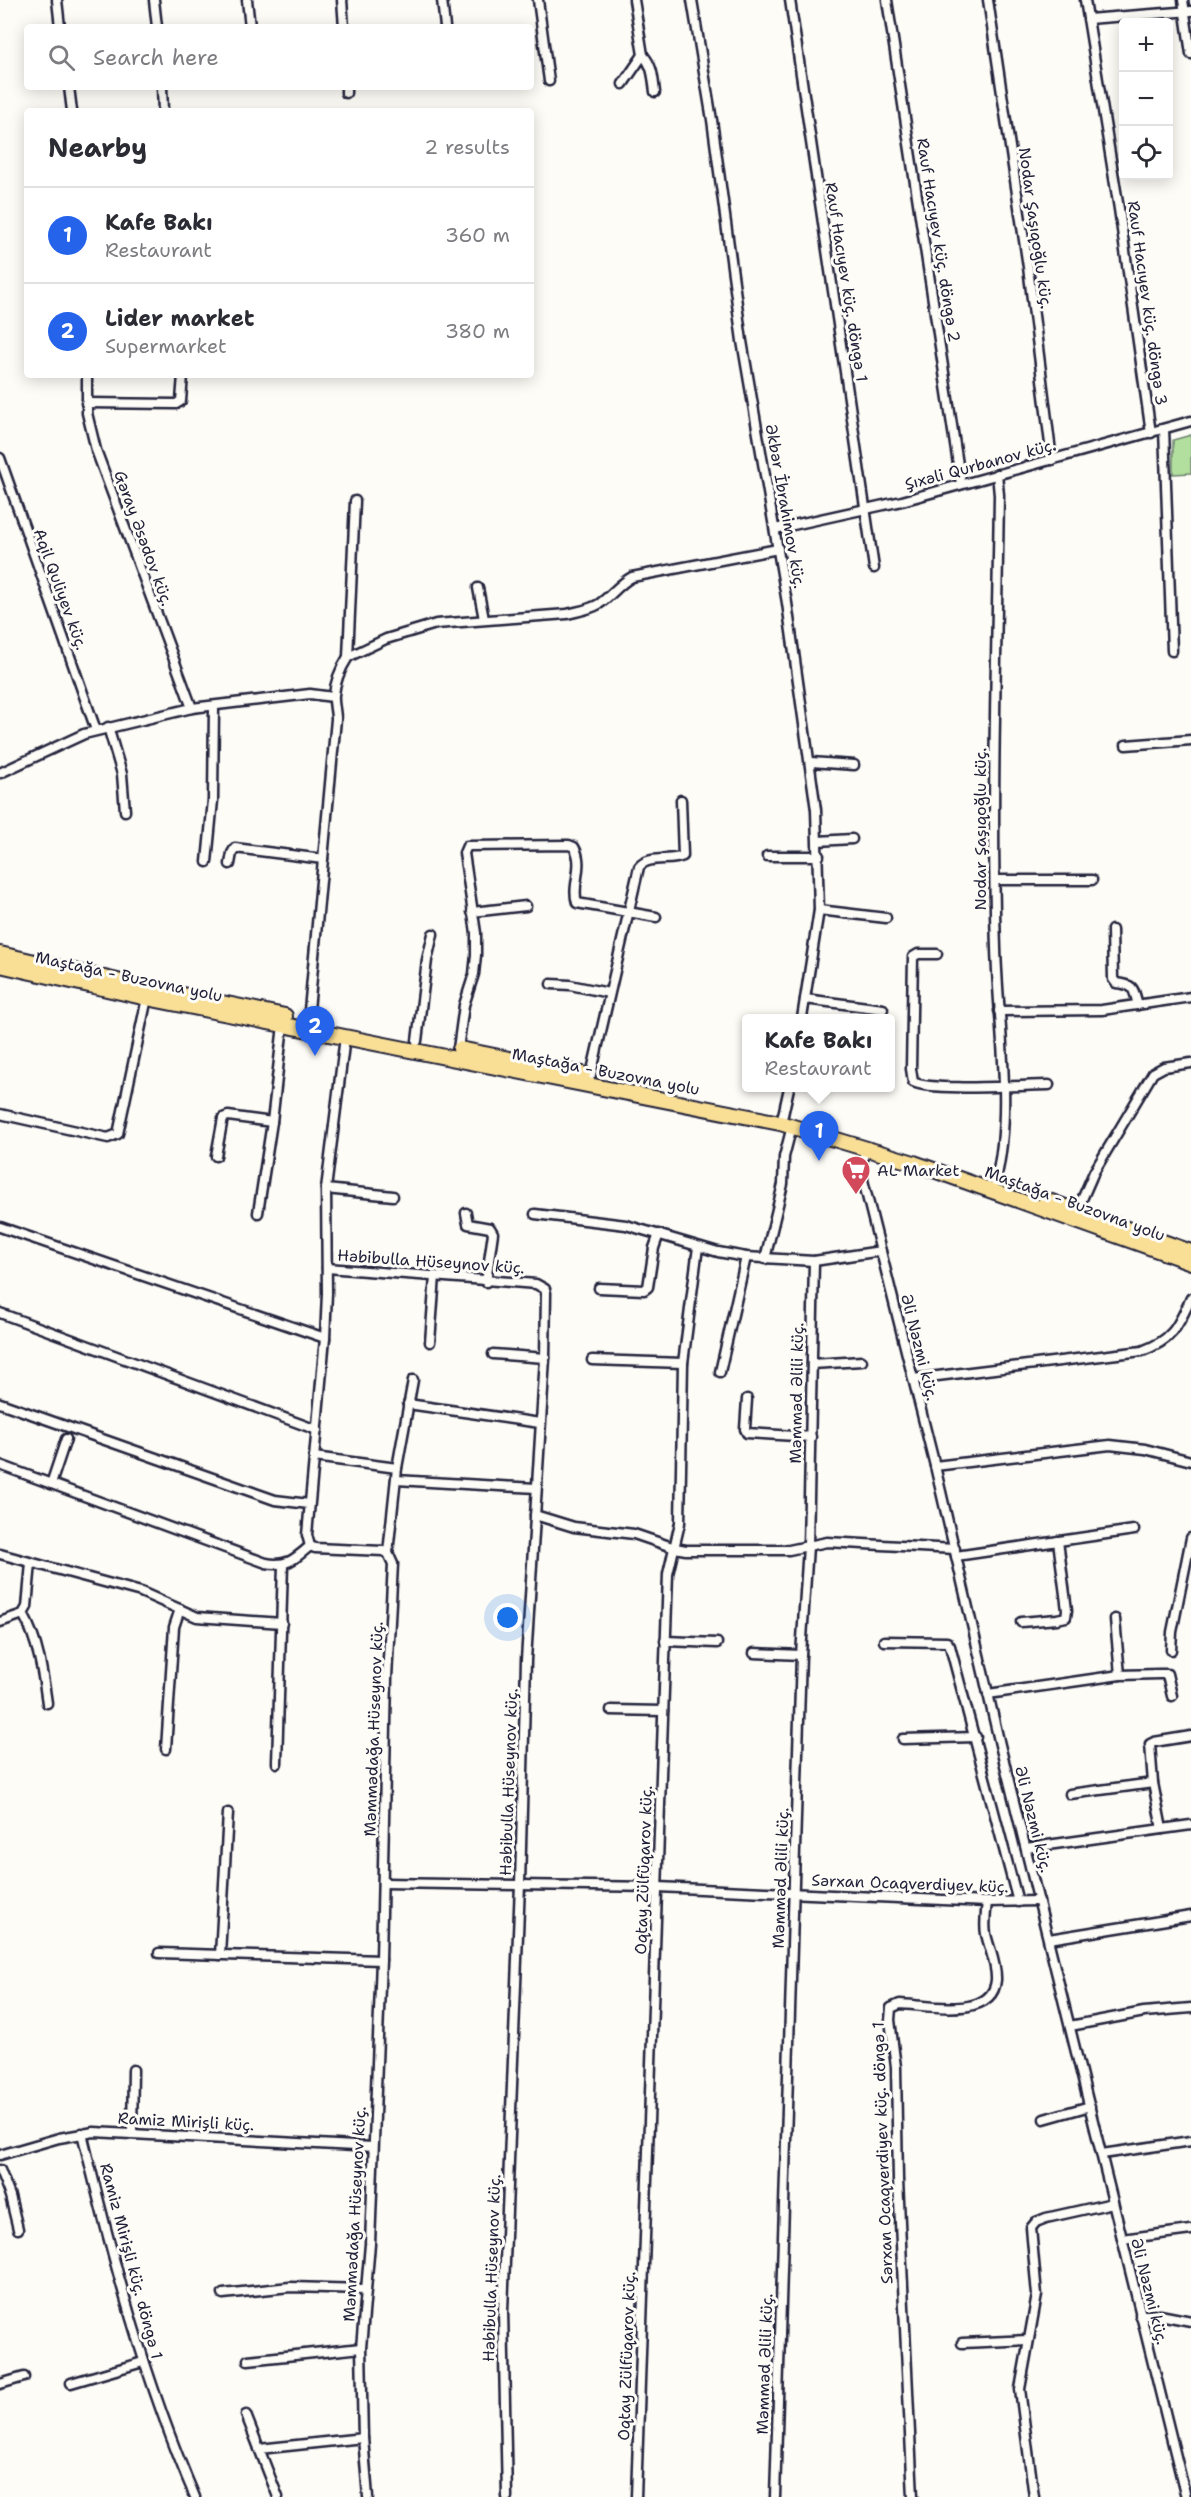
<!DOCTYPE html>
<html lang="en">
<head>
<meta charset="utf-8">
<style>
  :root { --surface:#fff; --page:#f2f2f3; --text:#2b2b33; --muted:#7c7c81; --line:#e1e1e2; --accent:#2563eb }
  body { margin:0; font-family:"Shantell Sans",sans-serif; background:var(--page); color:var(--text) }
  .controls { position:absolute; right:18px; top:18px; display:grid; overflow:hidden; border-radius:6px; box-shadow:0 3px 15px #0003 }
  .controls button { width:54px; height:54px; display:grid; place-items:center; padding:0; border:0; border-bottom:2px solid var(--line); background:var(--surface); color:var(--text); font:30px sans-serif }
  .you { position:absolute; left:508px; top:1618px; width:21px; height:21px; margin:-15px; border:4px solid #fff; border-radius:50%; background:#1a73e8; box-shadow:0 0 0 9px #1a73e833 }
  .badge { display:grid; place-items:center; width:39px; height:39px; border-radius:50%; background:var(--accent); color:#fff; font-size:20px; font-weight:700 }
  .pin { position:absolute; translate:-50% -50px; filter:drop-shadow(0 2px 3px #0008) }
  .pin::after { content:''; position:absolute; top:32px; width:21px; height:18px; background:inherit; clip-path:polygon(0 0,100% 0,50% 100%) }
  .popup { position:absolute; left:742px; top:1014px; width:153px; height:78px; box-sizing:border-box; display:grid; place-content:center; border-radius:6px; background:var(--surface); filter:drop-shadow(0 2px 4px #0005); font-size:20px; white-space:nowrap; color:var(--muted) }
  .popup b { font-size:22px; color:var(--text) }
  .popup::after { content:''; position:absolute; left:50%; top:100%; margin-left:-12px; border:12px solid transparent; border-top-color:var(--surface) }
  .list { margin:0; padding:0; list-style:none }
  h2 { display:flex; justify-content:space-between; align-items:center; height:78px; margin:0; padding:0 24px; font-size:26px }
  h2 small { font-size:20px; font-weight:400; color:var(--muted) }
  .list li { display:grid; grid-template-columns:39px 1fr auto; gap:18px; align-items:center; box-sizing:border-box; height:96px; padding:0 24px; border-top:2px solid var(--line) }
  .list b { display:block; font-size:22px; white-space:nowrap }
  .list p { margin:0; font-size:20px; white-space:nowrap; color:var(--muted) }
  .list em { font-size:20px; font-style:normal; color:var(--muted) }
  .icon { flex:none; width:33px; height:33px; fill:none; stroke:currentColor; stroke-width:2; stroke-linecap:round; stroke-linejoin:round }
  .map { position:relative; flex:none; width:1191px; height:2497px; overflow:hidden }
  .search { position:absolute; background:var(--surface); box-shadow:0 3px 15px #0003; left:24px; top:24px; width:510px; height:66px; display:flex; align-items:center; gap:15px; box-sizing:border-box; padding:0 21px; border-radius:6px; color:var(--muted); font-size:22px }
  .panel { position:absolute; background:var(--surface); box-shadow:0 3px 15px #0003; left:24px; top:108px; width:510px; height:270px; border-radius:6px }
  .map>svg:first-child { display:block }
  .green { fill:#b2df9e; stroke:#6a806c; stroke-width:1.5 }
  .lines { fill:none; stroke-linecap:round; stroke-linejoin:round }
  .street-casing { stroke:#22223b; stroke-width:13 }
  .primary-casing { stroke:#22223b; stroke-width:18 }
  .street { stroke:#fdfcf7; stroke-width:8 }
  .primary { stroke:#f9df96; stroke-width:14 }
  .labels { text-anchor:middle; stroke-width:6; stroke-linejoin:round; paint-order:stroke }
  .street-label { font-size:16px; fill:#22223b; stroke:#fdfcf7 }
  .poi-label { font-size:16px; fill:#22223b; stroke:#fdfcf7; text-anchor:start }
</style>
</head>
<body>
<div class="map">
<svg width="1191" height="2497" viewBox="0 0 1191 2497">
  <rect width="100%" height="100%" fill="#fdfcf7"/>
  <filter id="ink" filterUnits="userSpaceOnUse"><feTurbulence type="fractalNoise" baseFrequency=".0167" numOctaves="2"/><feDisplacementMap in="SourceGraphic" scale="12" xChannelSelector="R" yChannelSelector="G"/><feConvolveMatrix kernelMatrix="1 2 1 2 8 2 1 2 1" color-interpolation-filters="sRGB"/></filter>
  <g filter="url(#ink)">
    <path class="green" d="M1191 435V473L1173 474V440Z"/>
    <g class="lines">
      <g class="street-casing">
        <g id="street">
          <path d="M57 0 60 27"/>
          <path d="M154 0 157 27"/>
          <path d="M247 0 250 27"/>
          <path d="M342 0 344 27"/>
          <path d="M442 0 445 27"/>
          <path d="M538 0 549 81"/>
          <path d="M692 0 712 120 742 341 787 603 816 810 819 910 802 1018"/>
          <path d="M790 0 874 568"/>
          <path d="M887 0 961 484"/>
          <path d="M988 0 1028 267 1052 460"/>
          <path d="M1085 0 1119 209 1151 433"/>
          <path d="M1183 0 1191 54"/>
          <path d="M1088 19 1191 11"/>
          <path d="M643 55C653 66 653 78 655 92"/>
          <path d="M623 84 643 55 634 0"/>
          <path d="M69 87 72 111"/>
          <path d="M162 87 163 111"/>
          <path d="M346 93V87"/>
          <path d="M87 375V413L96 450 192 708"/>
          <path d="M86 403 176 404 181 401 183 375"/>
          <path d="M1164 429 1172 651"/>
          <path d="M0 458 96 730"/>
          <path d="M775 529 902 501 1191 421"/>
          <path d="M478 588 484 619"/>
          <path d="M348 657 386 639 436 624 567 614C578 611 589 610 599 604 611 596 619 584 632 577L778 549"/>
          <path d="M108 727 122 774 125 811"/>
          <path d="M1126 745 1191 740"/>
          <path d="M811 762 854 765"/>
          <path d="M0 773 84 734 192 708 310 694 333 697"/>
          <path d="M818 841 852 839"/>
          <path d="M767 856H819"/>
          <path d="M207 862 213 800 214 706"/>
          <path d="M230 864 232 853 235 848 323 859"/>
          <path d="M995 880H1092"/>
          <path d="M819 910 886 918"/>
          <path d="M472 912 526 906"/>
          <path d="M1112 930 1113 979 1116 983C1135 985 1133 988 1138 1005"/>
          <path d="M937 954H918L913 957 911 1069 913 1082C933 1092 1022 1085 1049 1085"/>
          <path d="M551 984 570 985 609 993"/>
          <path d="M805 999 883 1009"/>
          <path d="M999 1011 1102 1010 1191 997"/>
          <path d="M308 1021 336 719C336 711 333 702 334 695 335 682 341 668 348 657L355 501"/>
          <path d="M345 1037 326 1189 327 1293 325 1338 307 1535 310 1546 315 1548 383 1551 388 1553 393 1564 387 1678 381 1960 370 2244 361 2348 363 2438 368 2497"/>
          <path d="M417 1041 427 960 433 934"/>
          <path d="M458 1049 464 1005 474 974 476 955V933L464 853 467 846 569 845 574 847C585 865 571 885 577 903L656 917"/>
          <path d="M591 1075 639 867C648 855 670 862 683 856L681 800"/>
          <path d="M0 1114 108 1138 118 1134 147 998"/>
          <path d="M783 1115 789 1088"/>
          <path d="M866 1148 862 1162 863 1180 935 1466 1000 1745 1186 2497"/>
          <path d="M216 1156 223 1118 228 1116 272 1122"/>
          <path d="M995 1183C1014 1111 998 1023 996 948 991 798 997 646 999 495L997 474"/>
          <path d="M326 1189 393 1196"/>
          <path d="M1077 1211 1094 1172 1153 1073 1164 1067 1191 1063"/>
          <path d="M258 1213 272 1122 283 1025"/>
          <path d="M466 1213 468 1224 490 1228 493 1233 486 1282"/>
          <path d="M535 1214 626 1225 718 1252 746 1257 814 1261 881 1251"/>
          <path d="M0 1227 325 1338"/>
          <path d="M765 1259 783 1184 784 1157 792 1126"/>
          <path d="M327 1268 536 1284 545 1289 546 1293 545 1358 526 1660 520 1884 503 2311 507 2497"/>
          <path d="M599 1288 644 1290 648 1287 654 1248 659 1234"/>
          <path d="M0 1313 317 1430"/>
          <path d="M430 1342 435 1276"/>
          <path d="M493 1354 545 1358"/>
          <path d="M592 1360 683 1363"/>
          <path d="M812 1364 862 1361"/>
          <path d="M720 1372 746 1257"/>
          <path d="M913 1379 1142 1351C1173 1340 1178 1326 1191 1298"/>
          <path d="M747 1399 745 1429 747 1433 811 1437"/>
          <path d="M0 1403 275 1500 309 1504"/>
          <path d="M408 1404 540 1423"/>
          <path d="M314 1457 397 1468"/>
          <path d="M0 1465 266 1563C287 1567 295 1559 310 1546"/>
          <path d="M935 1466 1110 1445 1145 1449 1191 1461"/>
          <path d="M396 1480 536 1488"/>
          <path d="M51 1484 66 1439"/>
          <path d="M535 1515 574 1527 634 1534 675 1548 686 1550H789L827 1542 955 1549"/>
          <path d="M388 1553 397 1468 413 1380"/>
          <path d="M0 1554 141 1592 197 1617 282 1623"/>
          <path d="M956 1556 1134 1530"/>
          <path d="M23 1614C38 1640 43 1674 47 1703"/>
          <path d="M1115 1619 1120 1675"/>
          <path d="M0 1622 23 1614 27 1607 31 1563"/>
          <path d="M1021 1622 1057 1619 1066 1617 1067 1610 1058 1541"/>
          <path d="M665 1641 717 1643"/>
          <path d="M884 1641 947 1642 950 1646 1018 1902"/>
          <path d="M1171 1650 1172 1632 1191 1538"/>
          <path d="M754 1653 801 1655"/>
          <path d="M988 1694 1120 1675 1160 1674H1167L1172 1696"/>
          <path d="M611 1710 663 1711"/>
          <path d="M903 1739 976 1737"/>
          <path d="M166 1749 174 1627 180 1609"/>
          <path d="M277 1763 283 1565"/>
          <path d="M1070 1794 1153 1783"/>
          <path d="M1162 1829 1153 1783 1150 1744 1154 1742 1191 1736"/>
          <path d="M1026 1848 1191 1825"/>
          <path d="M383 1883 658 1887 987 1902 1039 1901"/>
          <path d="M1049 1939 1191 1916"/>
          <path d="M159 1953 381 1960"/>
          <path d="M220 1955 228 1813"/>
          <path d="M1070 2026 1144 2012 1191 2008"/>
          <path d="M1044 2119 1090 2106"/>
          <path d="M82 2133C112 2257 144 2379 195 2497"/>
          <path d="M132 2134 133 2070"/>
          <path d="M1102 2154 1191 2141"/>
          <path d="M0 2155 59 2138 94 2132 373 2147"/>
          <path d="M0 2170 10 2196 18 2229"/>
          <path d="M1122 2239 1191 2230"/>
          <path d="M223 2294 290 2287 365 2289"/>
          <path d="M1140 2315H1160L1191 2321"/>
          <path d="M962 2343 1028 2340"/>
          <path d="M248 2360 361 2348"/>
          <path d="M71 2383 143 2362"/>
          <path d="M0 2384 24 2377"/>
          <path d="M246 2415 278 2497"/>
          <path d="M259 2449 363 2438"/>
          <path d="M636 2497 668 1574 680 1523 683 1363 698 1247"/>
          <path d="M775 2497 801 1655 808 1546 814 1261"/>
          <path d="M913 2497 898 2180 896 2067 890 2020 891 2008 900 2004C927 2005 993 2020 996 1980 997 1965 989 1948 986 1934 984 1924 986 1912 987 1902"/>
          <path d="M1034 2497 1020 2389 1037 2295 1031 2228 1036 2222 1046 2218 1113 2203"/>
        </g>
      </g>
      <g class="primary-casing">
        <g id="primary">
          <path d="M0 954 148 988 285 1016"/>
          <path d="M0 965 147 998 780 1123 914 1163 1191 1262"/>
          <path d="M460 1049 583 1074"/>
          <path d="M1046 1200 1191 1252"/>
        </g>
      </g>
      <use href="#street" class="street"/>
      <use href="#primary" class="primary"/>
    </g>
  </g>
  <defs>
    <g id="supermarket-pin" transform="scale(1.5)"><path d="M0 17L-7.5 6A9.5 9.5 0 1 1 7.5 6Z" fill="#d1495b" stroke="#fdfcf7"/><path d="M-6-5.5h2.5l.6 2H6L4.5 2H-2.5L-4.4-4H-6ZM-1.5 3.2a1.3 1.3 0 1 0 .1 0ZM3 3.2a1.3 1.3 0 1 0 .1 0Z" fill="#fff"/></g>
  </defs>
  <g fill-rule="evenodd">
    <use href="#supermarket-pin" x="856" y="1170"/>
  </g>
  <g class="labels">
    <g class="street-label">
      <text transform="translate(1036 228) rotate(82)" y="6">Nodar Şaşıqoğlu küç.</text>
      <text transform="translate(939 240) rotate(81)" y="6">Rauf Hacıyev küç. döngə 2</text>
      <text transform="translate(847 282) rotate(81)" y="6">Rauf Hacıyev küç. döngə 1</text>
      <text transform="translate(1148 303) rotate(82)" y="6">Rauf Hacıyev küç. döngə 3</text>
      <text transform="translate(980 464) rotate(-15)" y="6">Şıxəli Qurbanov küç.</text>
      <text transform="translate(786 506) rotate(80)" y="6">Əkbər İbrahimov küç.</text>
      <text transform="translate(144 538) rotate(70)" y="6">Gəray Əsədov küç.</text>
      <text transform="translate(61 589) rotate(70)" y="6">Aqil Quliyev küç.</text>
      <text transform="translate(980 829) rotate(-90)" y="6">Nodar Şaşıqoğlu küç.</text>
      <text transform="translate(129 976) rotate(12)" y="6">Maştağa - Buzovna yolu</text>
      <text transform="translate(606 1071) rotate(11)" y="6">Maştağa - Buzovna yolu</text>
      <text transform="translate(1075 1203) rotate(20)" y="6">Maştağa - Buzovna yolu</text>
      <text transform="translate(431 1261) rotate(4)" y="6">Həbibulla Hüseynov küç.</text>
      <text transform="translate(920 1347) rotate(76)" y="6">Əli Nəzmi küç.</text>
      <text transform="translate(796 1393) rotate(-89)" y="6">Məmməd Əlili küç.</text>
      <text transform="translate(373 1729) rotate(-88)" y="6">Məmmədağa Hüseynov küç.</text>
      <text transform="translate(508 1782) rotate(-88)" y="6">Həbibulla Hüseynov küç.</text>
      <text transform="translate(1034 1819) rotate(76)" y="6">Əli Nəzmi küç.</text>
      <text transform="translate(643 1870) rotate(-88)" y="6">Oqtay Zülfüqarov küç.</text>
      <text transform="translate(780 1878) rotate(-88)" y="6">Məmməd Əlili küç.</text>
      <text transform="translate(910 1883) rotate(2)" y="6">Sərxan Ocaqverdiyev küç.</text>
      <text transform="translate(186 2121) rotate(3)" y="6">Ramiz Mirişli küç.</text>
      <text transform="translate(882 2153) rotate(-92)" y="6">Sərxan Ocaqverdiyev küç. döngə 1</text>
      <text transform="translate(354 2214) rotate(-87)" y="6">Məmmədağa Hüseynov küç.</text>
      <text transform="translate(132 2261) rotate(75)" y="6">Ramiz Mirişli küç. döngə 1</text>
      <text transform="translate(491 2268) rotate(-88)" y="6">Həbibulla Hüseynov küç.</text>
      <text transform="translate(1150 2291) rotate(76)" y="6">Əli Nəzmi küç.</text>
      <text transform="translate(626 2356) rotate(-88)" y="6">Oqtay Zülfüqarov küç.</text>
      <text transform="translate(764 2364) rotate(-88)" y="6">Məmməd Əlili küç.</text>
    </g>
    <g class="poi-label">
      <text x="877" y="1176">AL Market</text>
    </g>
  </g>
</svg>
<div class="controls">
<button>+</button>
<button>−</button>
<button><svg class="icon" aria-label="locate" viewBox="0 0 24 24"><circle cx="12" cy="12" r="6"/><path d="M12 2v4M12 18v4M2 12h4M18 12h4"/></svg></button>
</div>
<div class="you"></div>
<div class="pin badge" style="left:819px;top:1161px">1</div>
<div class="popup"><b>Kafe Bakı</b>Restaurant</div>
<div class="pin badge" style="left:315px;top:1056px">2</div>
<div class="search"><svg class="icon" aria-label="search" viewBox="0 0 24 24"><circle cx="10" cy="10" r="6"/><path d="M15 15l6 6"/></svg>Search here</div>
<section class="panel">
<h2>Nearby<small>2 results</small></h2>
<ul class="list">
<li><span class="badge">1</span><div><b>Kafe Bakı</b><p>Restaurant</p></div><em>360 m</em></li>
<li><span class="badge">2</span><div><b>Lider market</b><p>Supermarket</p></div><em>380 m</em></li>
</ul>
</section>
</div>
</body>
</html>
